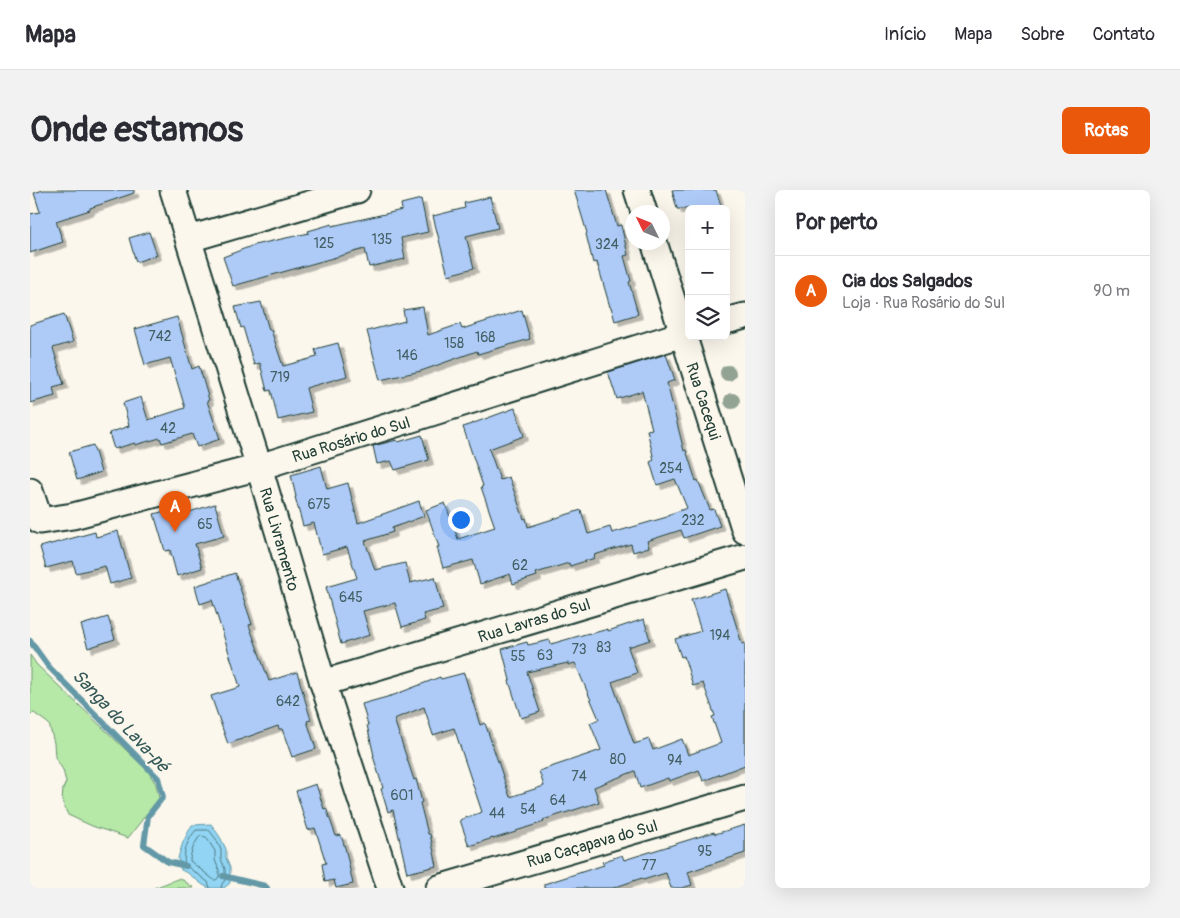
<!DOCTYPE html>
<html lang="pt">
<head>
<meta charset="utf-8">
<style>
  :root { --surface:#fff; --page:#f2f2f3; --text:#2b2b33; --muted:#7c7c81; --line:#e1e1e2; --accent:#ea580c }
  body { margin:0; font-family:Pangolin,sans-serif; background:var(--page); color:var(--text) }
  .controls { position:absolute; right:15px; top:15px; display:grid; overflow:hidden; border-radius:8px; box-shadow:0 5px 20px #0002 }
  .controls button { width:45px; height:45px; display:grid; place-items:center; padding:0; border:0; border-bottom:1px solid var(--line); background:var(--surface); color:var(--text); font:25px sans-serif }
  .compass { position:absolute; left:595px; top:15px; width:45px; height:45px; border-radius:50%; background:var(--surface); box-shadow:0 5px 20px #0002; rotate:313deg }
  .you { position:absolute; left:430px; top:329px; width:18px; height:18px; margin:-12px; border:4px solid #fff; border-radius:50%; background:#1a73e8; box-shadow:0 0 0 8px #1a73e833 }
  .badge { display:grid; place-items:center; width:32px; height:32px; border-radius:50%; background:var(--accent); color:#fff; font-size:16px; font-weight:700 }
  .pin { position:absolute; translate:-50% -41px; filter:drop-shadow(0 1px 2px #0008) }
  .pin::after { content:''; position:absolute; top:26px; width:18px; height:15px; background:inherit; clip-path:polygon(0 0,100% 0,50% 100%) }
  .list { margin:0; padding:0; list-style:none }
  h2 { display:flex; justify-content:space-between; align-items:center; height:65px; margin:0; padding:0 20px; font-size:21px }
  h2 small { font-size:16px; font-weight:400; color:var(--muted) }
  .list li { display:grid; grid-template-columns:32px 1fr auto; gap:15px; align-items:center; box-sizing:border-box; height:70px; padding:0 20px; border-top:1px solid var(--line) }
  .list b { display:block; font-size:19px; white-space:nowrap }
  .list p { margin:0; font-size:16px; white-space:nowrap; color:var(--muted) }
  .list em { font-size:16px; font-style:normal; color:var(--muted) }
  .icon { flex:none; width:28px; height:28px; fill:none; stroke:currentColor; stroke-width:2; stroke-linecap:round; stroke-linejoin:round }
  .map { position:relative; flex:none; width:715px; height:698px; overflow:hidden; border-radius:8px }
  header { display:flex; align-items:center; gap:30px; box-sizing:border-box; height:70px; padding:0 25px; background:var(--surface); border-bottom:1px solid var(--line) }
  header strong { font-size:24px }
  nav { display:flex; gap:28px; margin-inline-start:auto; font-size:18px }
  .intro { display:flex; align-items:center; justify-content:space-between; box-sizing:border-box; height:120px; padding:0 30px }
  h1 { margin:0; font-size:35px }
  .button { padding:12px 22px; border-radius:8px; background:var(--accent); color:#fff; font-size:18px; font-weight:700 }
  main { display:flex; gap:30px; padding:0 30px }
  aside { flex:1; background:var(--surface); border-radius:8px; box-shadow:0 5px 20px #0002 }
  .map>svg:first-child { display:block }
  .green { fill:#b6e8a8; stroke:#6a926e }
  .water { fill:#91d4f3; stroke:#6398a7 }
  .lines { fill:none; stroke-linecap:round; stroke-linejoin:round }
  .shore { stroke:#4d7980; stroke-width:1 }
  .stream { stroke:#6398a7; stroke-width:6 }
  .building { fill:#aecaf7; stroke:#1f3d34; filter:url(#shadow) }
  .minor-casing { stroke:#1f3d34; stroke-width:29 }
  .minor { stroke:#fbf7ec; stroke-width:25 }
  .tree { fill:#92a393 }
  .labels { text-anchor:middle; stroke-width:4.5; stroke-linejoin:round; paint-order:stroke }
  .number-label { font-size:14px; fill:#436065 }
  .street-label { font-size:16px; fill:#1f3d34; stroke:#fbf7ec }
  .water-label { font-size:18px; font-style:italic; fill:#365b5a; stroke:#fbf7ec }
</style>
</head>
<body>
<header>
<strong>Mapa</strong>
<nav><a>Início</a><a>Mapa</a><a>Sobre</a><a>Contato</a></nav>
</header>
<div class="intro"><h1>Onde estamos</h1><a class="button">Rotas</a></div>
<main>
<div class="map">
<svg width="715" height="698" viewBox="0 0 715 698">
  <defs>
    <filter id="shadow"><feDropShadow dx="4.5" dy="4.5" stdDeviation="0" flood-color="#0004"/></filter>
  </defs>
  <rect width="100%" height="100%" fill="#fbf7ec"/>
  <filter id="ink" filterUnits="userSpaceOnUse"><feTurbulence type="fractalNoise" baseFrequency=".02" numOctaves="2"/><feDisplacementMap in="SourceGraphic" scale="10" xChannelSelector="R" yChannelSelector="G"/><feConvolveMatrix kernelMatrix="1 2 1 2 8 2 1 2 1" color-interpolation-filters="sRGB"/></filter>
  <g filter="url(#ink)">
    <g class="green">
      <path d="M0 465 7 475 117 580 126 594 129 608 98 648 62 636 38 625 32 611 33 599 36 592 33 580 25 567 24 553 19 534 4 523 0 524Z"/>
      <path d="M150 688 164 698H124Z"/>
    </g>
    <path class="water" d="M181 634 190 647 196 659V668L200 678V693L194 698H179L173 695 159 684 151 680 148 668 153 652 162 635Z"/>
    <g class="lines">
      <g class="shore">
        <path d="M170 646 176 647 185 661V670L189 680V687L186 690H184L160 671C160 663 165 652 170 646Z"/>
        <path d="M180 698 178 692 155 675C152 663 158 649 166 640H179L186 649 191 660V669L195 679V690L192 694 191 698"/>
      </g>
      <g class="stream">
        <path d="M0 451 18 476 128 588 133 607 118 626 114 655 138 672 156 676"/>
        <path d="M193 686 235 696 237 698"/>
      </g>
    </g>
    <g class="building">
      <path d="M13 0H104V3L60 18V20L26 31 33 52 0 63V24L10 22 4 3Z"/>
      <path d="M544 0H576L587 36 591 35 598 65 594 66 601 91 599 92 608 124 585 131 581 117H580L567 72 563 73 556 44 557 43Z"/>
      <path d="M642 0H686L692 19H647Z"/>
      <path d="M460 7 468 38 436 46 444 78 418 85 403 26 435 18 434 13Z"/>
      <path d="M391 9 398 42 371 48 375 69 339 77 335 59 203 96 193 67 224 55 279 43 278 41 302 34V36L372 20 371 14Z"/>
      <path d="M119 42 127 65 106 72 99 48Z"/>
      <path d="M231 112 239 140H241L253 176 287 167 285 159 308 153 317 186 276 198 282 222 248 230 241 200 237 201 230 173 224 175 213 137 211 138 205 117Z"/>
      <path d="M393 117 398 145 430 134 432 139 492 120 500 149 448 164 447 161 391 181 350 190 337 141 375 131 373 120Z"/>
      <path d="M34 124 43 152 23 158 34 194 23 197 25 206 0 213V135Z"/>
      <path d="M147 127 162 179 169 176 179 210 177 211 190 249 167 257 162 244 132 253 130 248 105 255V253L84 259 79 243 99 236 93 213 111 207 118 230 155 218 140 168 115 175 105 139Z"/>
      <path d="M636 164 645 190 637 193 654 261 656 260 666 291 668 290 680 320 684 319 690 336 654 348 651 340 617 351 619 357 603 362 601 354 564 365 565 368 540 376 539 373 506 383 507 386 483 394 480 384 450 394 443 370 413 378 407 357H409L396 320 415 313 428 349 465 337 451 297 453 296 433 237 485 218 494 246 459 259 470 290 479 287 494 329 496 328 498 337 551 320 558 344 580 337 582 343 637 327V325L657 318 645 289 627 295 620 272 624 270 617 240 622 239 612 201 587 209 578 182Z"/>
      <path d="M392 245 399 270 365 280 361 271 347 274 343 256 367 250 368 252Z"/>
      <path d="M63 255 71 282 47 290 39 262Z"/>
      <path d="M291 276 297 299 318 293 328 333 389 311 394 326 362 338 363 342 335 351 345 380 375 373 380 393 405 387 413 419 393 424 395 430 372 437 365 413 333 421 340 445 311 454 296 397 327 388 317 357 292 364 284 333 273 336 265 307H266L261 285Z"/>
      <path d="M185 314 194 346 165 354 172 378 147 386 140 360 135 361 124 324 153 316 156 323Z"/>
      <path d="M88 341 101 388 80 394 75 376 46 383 43 371 16 378 10 357 65 342 66 347Z"/>
      <path d="M205 383 222 434 219 435 239 491 267 482 281 530 277 531 286 559 262 567 252 539H249L248 536 198 554 181 506 210 497 182 410 170 414 165 396Z"/>
      <path d="M695 399 712 454 715 453V575L673 591 669 580 639 591 638 588 610 598 605 581 564 597 569 612 513 630 514 632 486 641V642L463 649V648L439 656 430 630 452 622 424 538 403 545 394 517 364 529 384 590 386 589 392 612 390 613 398 644H400L407 676 377 683 363 620 358 622 351 599 353 598 343 566H344L337 535H338L332 514 364 505 410 487 411 489 434 483 450 535 455 533 480 607 514 596 509 581 571 560 560 533 569 529 545 473 538 475V473L497 482 510 522 491 528 479 491 480 490 472 459 497 452 498 455 520 450 521 454 559 443 560 444 578 439V441L614 429 620 450 598 457 607 483 582 492 604 554 619 549 623 560 652 549 658 565 691 553 682 527 685 526 673 493 663 496 654 466 651 467 645 449 671 441 661 410Z"/>
      <path d="M78 427 85 449 58 458 51 435Z"/>
      <path d="M286 594 294 619 296 618 306 646 311 645 316 661 323 694 306 698 304 690 295 692 292 674 296 673 285 638 278 640 266 601Z"/>
      <path d="M715 635V663L658 682 662 695 652 698H641L636 683 613 690 612 688 583 698H514V694L574 675 572 672 592 665 594 670 684 642 685 644Z"/>
    </g>
    <g class="lines">
      <g class="minor-casing">
        <g id="minor">
          <path d="M143 0 229 277 293 493 360 698"/>
          <path d="M607 0 614 22"/>
          <path d="M159 49 327 0"/>
          <path d="M624 52 715 341"/>
          <path d="M696 131 715 126"/>
          <path d="M0 301 10 331 43 326 229 277 659 142"/>
          <path d="M293 493 715 367"/>
          <path d="M409 698 715 608"/>
        </g>
      </g>
      <use href="#minor" class="minor"/>
    </g>
    <g class="tree">
      <circle cx="698" cy="183" r="8"/>
      <circle cx="702" cy="211" r="8"/>
    </g>
  </g>
  <g class="labels">
    <g class="number-label">
      <text x="352" y="54">135</text>
      <text x="294" y="58">125</text>
      <text x="577" y="59">324</text>
      <text x="130" y="151">742</text>
      <text x="455" y="152">168</text>
      <text x="424" y="158">158</text>
      <text x="377" y="170">146</text>
      <text x="250" y="192">719</text>
      <text x="138" y="243">42</text>
      <text x="641" y="283">254</text>
      <text x="289" y="319">675</text>
      <text x="663" y="335">232</text>
      <text x="175" y="339">65</text>
      <text x="490" y="380">62</text>
      <text x="321" y="412">645</text>
      <text x="690" y="450">194</text>
      <text x="574" y="462">83</text>
      <text x="549" y="464">73</text>
      <text x="515" y="470">63</text>
      <text x="488" y="471">55</text>
      <text x="258" y="516">642</text>
      <text x="588" y="574">80</text>
      <text x="645" y="575">94</text>
      <text x="549" y="591">74</text>
      <text x="372" y="610">601</text>
      <text x="528" y="615">64</text>
      <text x="498" y="624">54</text>
      <text x="467" y="628">44</text>
      <text x="675" y="666">95</text>
      <text x="619" y="680">77</text>
    </g>
    <g class="street-label">
      <text transform="translate(674 211) rotate(72)" y="6">Rua Cacequi</text>
      <text transform="translate(321 249) rotate(-17)" y="6">Rua Rosário do Sul</text>
      <text transform="translate(250 349) rotate(74)" y="6">Rua Livramento</text>
      <text transform="translate(504 430) rotate(-17)" y="6">Rua Lavras do Sul</text>
      <text transform="translate(562 653) rotate(-16)" y="6">Rua Caçapava do Sul</text>
    </g>
    <g class="water-label">
      <text transform="translate(91 531) rotate(47)" y="6">Sanga do Lava-pé</text>
    </g>
  </g>
</svg>
<div class="controls">
<button>+</button>
<button>−</button>
<button><svg class="icon" aria-label="layers" viewBox="0 0 24 24"><path d="M12 4l9 5-9 5-9-5zM3 14l9 5 9-5"/></svg></button>
</div>
<svg class="compass" viewBox="-18 -18 36 36"><path d="M0-13l5 13h-10z" fill="#e53935"/><path d="M0 13l5-13h-10z" fill="#7c7c81"/></svg>
<div class="you"></div>
<div class="pin badge" style="left:145px;top:342px">A</div>
</div>
<aside>
<h2>Por perto<small></small></h2>
<ul class="list">
<li><span class="badge">A</span><div><b>Cia dos Salgados</b><p>Loja · Rua Rosário do Sul</p></div><em>90 m</em></li>
</ul>
</aside>
</main>
</body>
</html>
